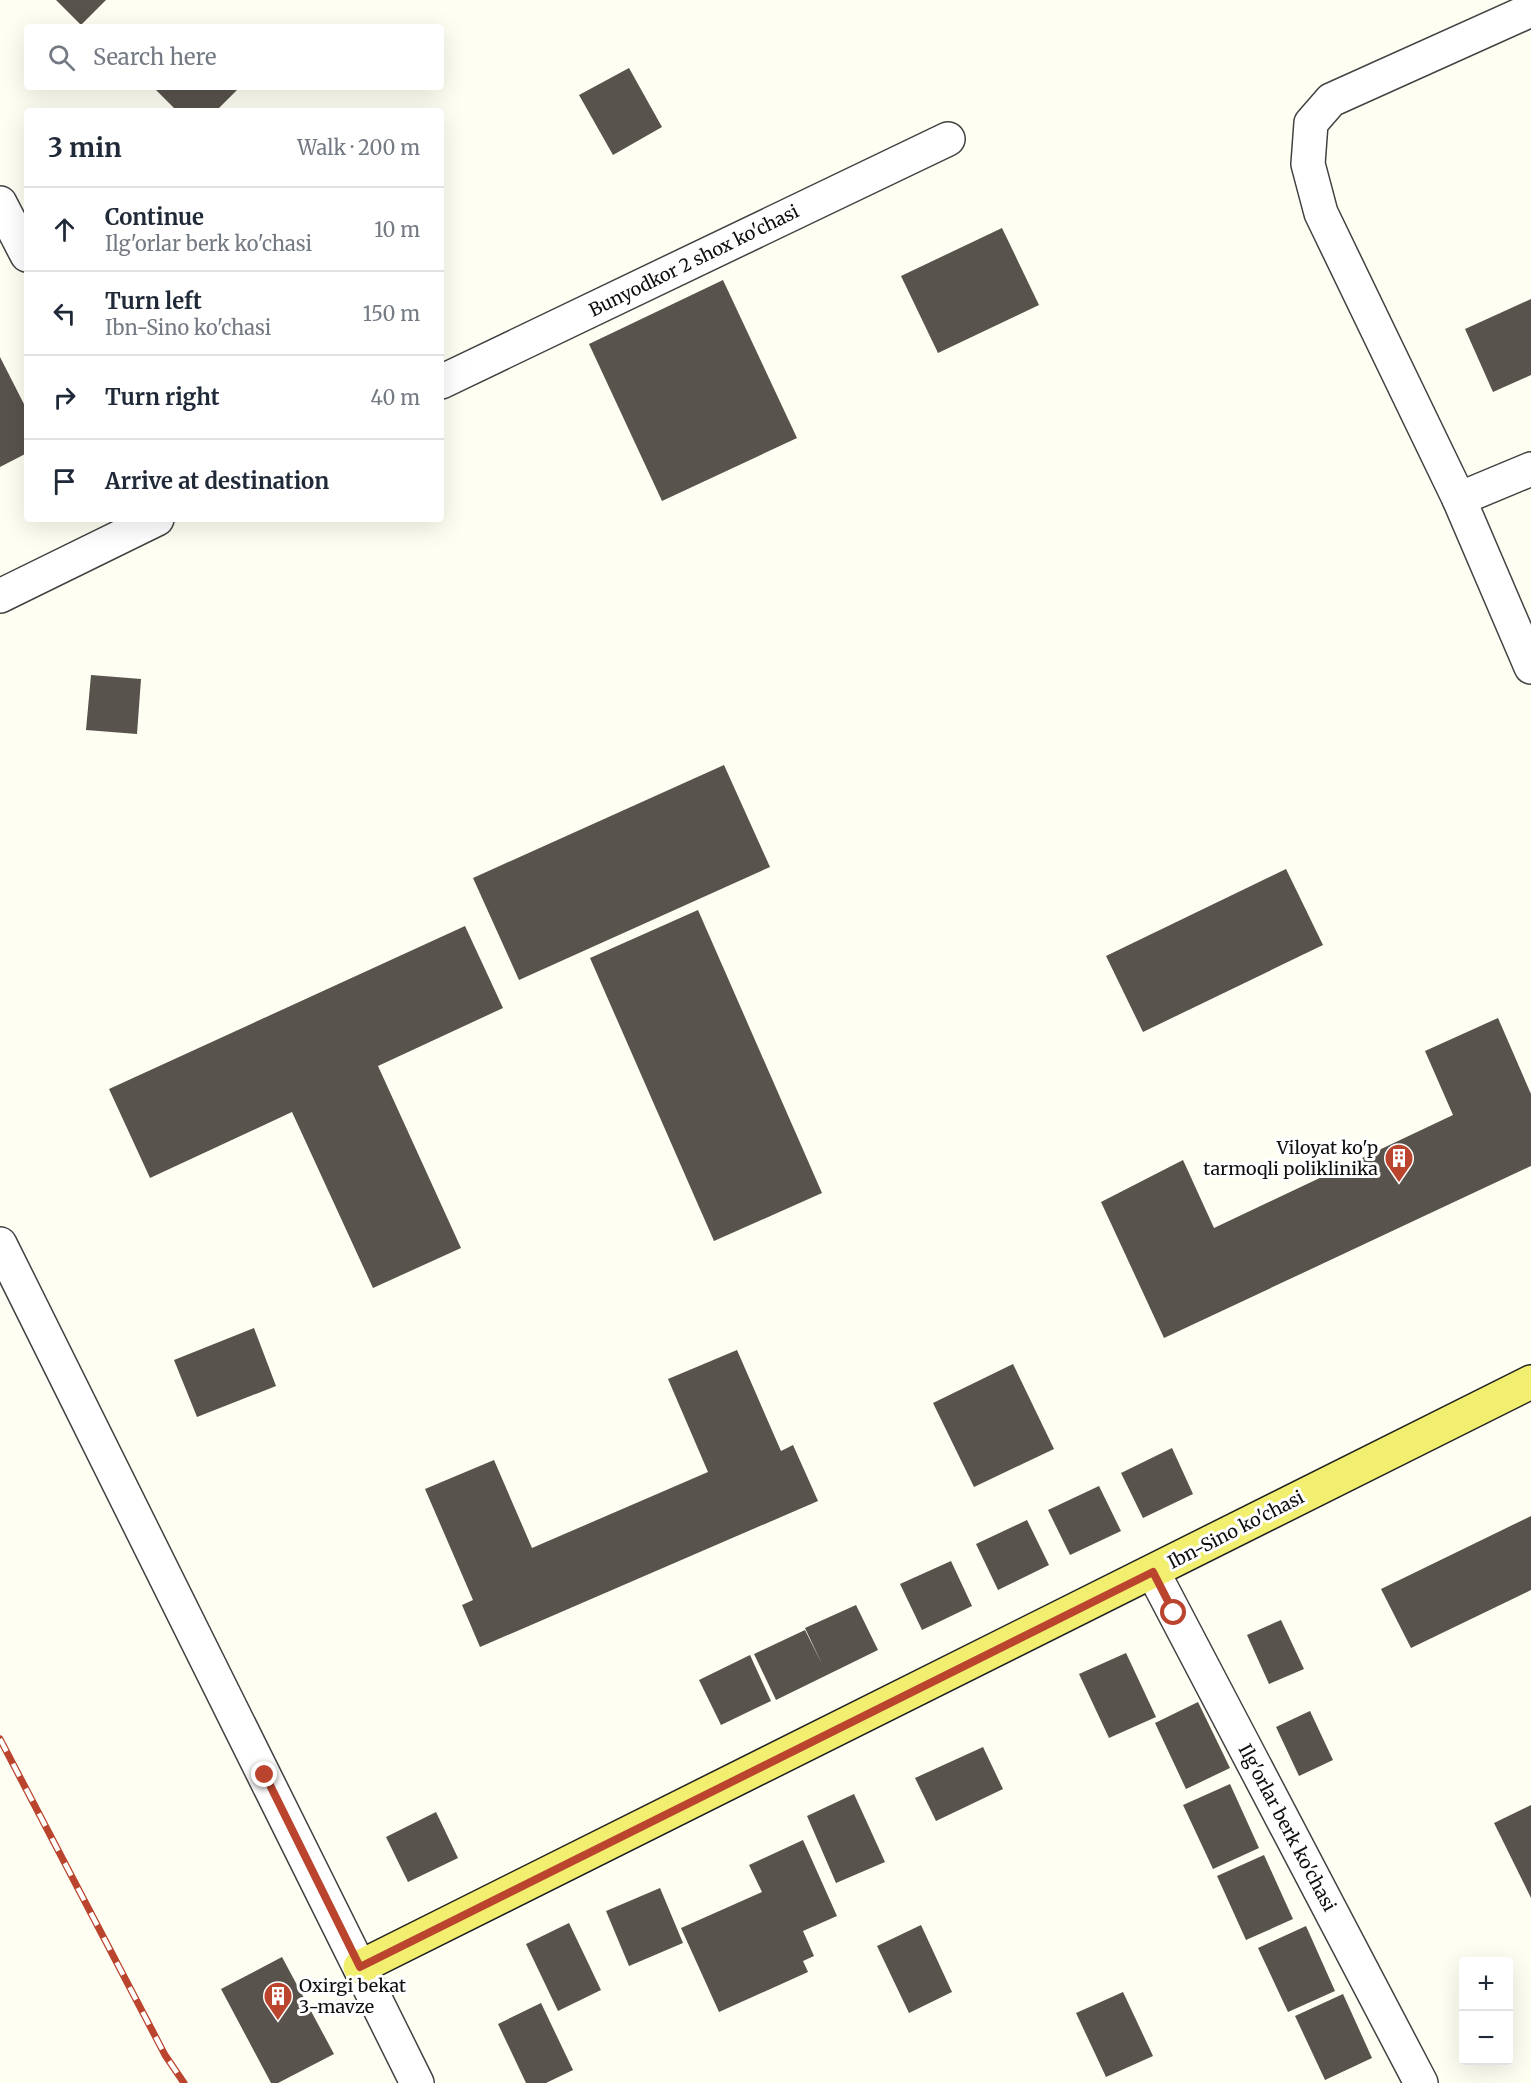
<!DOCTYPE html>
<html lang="en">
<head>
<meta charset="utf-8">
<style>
  :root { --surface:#fff; --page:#f2f2f3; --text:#1f2937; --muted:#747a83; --line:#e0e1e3 }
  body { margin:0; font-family:Merriweather,serif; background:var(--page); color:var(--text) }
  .controls { position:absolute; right:18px; bottom:18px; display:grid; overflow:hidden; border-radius:6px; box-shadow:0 6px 24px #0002 }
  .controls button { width:54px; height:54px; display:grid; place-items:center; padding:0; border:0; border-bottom:2px solid var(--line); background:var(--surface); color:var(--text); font:30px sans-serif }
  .stop { position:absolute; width:18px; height:18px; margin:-14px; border:4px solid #ba442d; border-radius:50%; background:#fff }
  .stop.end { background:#ba442d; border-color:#fff; box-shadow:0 2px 6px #0008 }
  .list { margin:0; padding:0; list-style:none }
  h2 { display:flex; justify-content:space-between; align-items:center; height:78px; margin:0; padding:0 24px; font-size:26px }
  h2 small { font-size:20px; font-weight:400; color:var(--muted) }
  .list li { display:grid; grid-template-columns:39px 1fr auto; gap:18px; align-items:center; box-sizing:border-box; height:84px; padding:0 24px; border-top:2px solid var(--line) }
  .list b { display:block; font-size:22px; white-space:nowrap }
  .list p { margin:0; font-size:20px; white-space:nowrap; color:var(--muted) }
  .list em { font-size:20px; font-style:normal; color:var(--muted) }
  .icon { flex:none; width:33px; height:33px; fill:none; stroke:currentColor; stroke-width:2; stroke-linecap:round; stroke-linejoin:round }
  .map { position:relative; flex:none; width:1531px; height:2083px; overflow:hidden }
  .search { position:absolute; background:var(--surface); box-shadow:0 6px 24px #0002; left:24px; top:24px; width:420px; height:66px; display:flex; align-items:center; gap:15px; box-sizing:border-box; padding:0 21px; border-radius:6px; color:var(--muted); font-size:22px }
  .panel { position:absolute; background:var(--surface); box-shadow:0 6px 24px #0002; left:24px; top:108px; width:420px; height:414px; border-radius:6px }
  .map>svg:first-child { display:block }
  .building { fill:#58534c }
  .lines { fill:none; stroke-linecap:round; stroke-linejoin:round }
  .minor-casing { stroke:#424242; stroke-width:36 }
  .major-casing { stroke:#202020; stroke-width:36 }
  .minor { stroke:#fff; stroke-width:33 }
  .major { stroke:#f2ee6f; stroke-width:33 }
  .rail-casing { stroke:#ba442d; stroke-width:7 }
  .rail { stroke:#fff; stroke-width:4.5; stroke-dasharray:14; stroke-linecap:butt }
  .route { stroke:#ba442d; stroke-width:8 }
  .labels { text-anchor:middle; stroke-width:6; stroke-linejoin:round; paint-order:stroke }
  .street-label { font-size:18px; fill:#0f0f0f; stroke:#fff }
  .poi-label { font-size:18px; fill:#0f0f0f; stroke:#fff; text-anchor:end }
</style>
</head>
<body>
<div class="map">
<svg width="1531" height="2083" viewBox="0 0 1531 2083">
  <rect width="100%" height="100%" fill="#fefef2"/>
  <g class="building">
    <path d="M56 0H106L81 25Z"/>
    <path d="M629 68 662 127 613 155 579 95Z"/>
    <path d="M153 87H234L237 90 216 111H177Z"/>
    <path d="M1002 228 1039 305 938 353 901 276Z"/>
    <path d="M723 280 797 438 662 501 589 344Z"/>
    <path d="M1531 299V375L1493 392 1465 329Z"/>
    <path d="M0 357 27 410V453L0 467Z"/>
    <path d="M91 675 141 679 137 734 86 730Z"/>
    <path d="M724 765 770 867 519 980 473 878Z"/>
    <path d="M1286 869 1323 945 1143 1032 1106 956Z"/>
    <path d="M698 910 822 1193 714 1241 590 958Z"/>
    <path d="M465 926 503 1008 378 1066 461 1248 373 1288 292 1112 150 1178 109 1089Z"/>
    <path d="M1498 1018 1531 1094V1166L1164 1338 1101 1202 1183 1160 1214 1228 1453 1115 1425 1051Z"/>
    <path d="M254 1328 276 1386 197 1417 174 1360Z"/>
    <path d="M737 1350 781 1451 793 1445 818 1501 480 1647 462 1605 473 1600 425 1489 494 1460 532 1548 708 1472 668 1379Z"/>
    <path d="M1013 1364 1054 1449 974 1487 933 1403Z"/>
    <path d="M1172 1448 1193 1494 1143 1518 1121 1473Z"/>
    <path d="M1099 1486 1121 1531 1070 1555 1048 1510Z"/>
    <path d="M1531 1516V1590L1411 1648 1381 1589Z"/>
    <path d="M1027 1520 1049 1565 998 1590 976 1544Z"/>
    <path d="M951 1561 972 1606 922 1630 900 1584Z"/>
    <path d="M856 1605 878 1650 776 1700 754 1654 805 1630 822 1664 805 1628Z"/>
    <path d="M1281 1620 1304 1669 1269 1684 1247 1635Z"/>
    <path d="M1126 1653 1156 1717 1109 1738 1079 1674Z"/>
    <path d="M750 1655 771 1701 721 1725 699 1680Z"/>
    <path d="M1198 1702 1230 1768 1186 1789 1155 1723Z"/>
    <path d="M1310 1711 1333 1760 1299 1776 1276 1727Z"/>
    <path d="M983 1747 1003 1789 936 1821 915 1778Z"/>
    <path d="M1230 1784 1259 1848 1213 1869 1183 1805Z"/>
    <path d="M854 1794 885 1862 836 1883 807 1816Z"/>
    <path d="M1531 1805V1898L1494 1823Z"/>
    <path d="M436 1812 458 1858 408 1882 386 1837Z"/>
    <path d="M803 1840 837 1916 803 1931 814 1956 803 1961 808 1972 719 2012 681 1928 762 1892 749 1865Z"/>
    <path d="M1264 1855 1293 1919 1246 1940 1217 1876Z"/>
    <path d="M660 1888 683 1943 629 1966 606 1911Z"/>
    <path d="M569 1923 601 1990 558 2011 526 1944Z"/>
    <path d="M921 1925 952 1992 909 2013 877 1946Z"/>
    <path d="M1306 1926 1335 1991 1288 2012 1258 1948Z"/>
    <path d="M282 1957 334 2054 278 2083H271L221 1989Z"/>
    <path d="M1123 1992 1153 2056 1106 2077 1076 2013Z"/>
    <path d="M1343 1994 1372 2058 1325 2080 1295 2016Z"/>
    <path d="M541 2003 573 2070 546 2083H526L498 2024Z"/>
  </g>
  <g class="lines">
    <g class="minor-casing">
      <g id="minor">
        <path d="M1531 10 1331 100 1311 123 1308 164 1321 213 1459 499 1531 667"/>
        <path d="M0 203 27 255"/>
        <path d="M441 382 948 139"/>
        <path d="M1459 499 1531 469"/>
        <path d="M0 596 157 519"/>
        <path d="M0 1244 417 2083"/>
        <path d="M1153 1572 1421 2083"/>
      </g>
    </g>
    <g class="major-casing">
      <path id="major" d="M360 1967 1531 1382"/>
    </g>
    <use href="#minor" class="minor"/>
    <use href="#major" class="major"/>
    <g class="rail-casing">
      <path id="rail" d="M0 1739 165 2055 184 2083"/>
    </g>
    <use href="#rail" class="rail"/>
  </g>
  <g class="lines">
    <path class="route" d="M265 1775 360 1967 1153 1572 1174 1613"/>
  </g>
  <defs>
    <g id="building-pin" transform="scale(1.5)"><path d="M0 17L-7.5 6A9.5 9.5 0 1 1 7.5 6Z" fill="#ba442d" stroke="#fff"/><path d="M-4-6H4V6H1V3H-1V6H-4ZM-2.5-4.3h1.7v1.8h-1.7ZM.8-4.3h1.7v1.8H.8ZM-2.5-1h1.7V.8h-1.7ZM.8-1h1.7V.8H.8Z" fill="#fff"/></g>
  </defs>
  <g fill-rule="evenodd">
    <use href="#building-pin" x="1399" y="1158"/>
    <use href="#building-pin" x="278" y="1996"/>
  </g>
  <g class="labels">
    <g class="street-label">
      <text transform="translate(694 261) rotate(-26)" y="6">Bunyodkor 2 shox ko'chasi</text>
      <text transform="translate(1236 1530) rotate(-27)" y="6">Ibn-Sino ko'chasi</text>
      <text transform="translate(1287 1828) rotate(62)" y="6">Ilg'orlar berk ko'chasi</text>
    </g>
    <g class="poi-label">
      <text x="1378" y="1154">Viloyat ko'p<tspan x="1378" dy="21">tarmoqli poliklinika</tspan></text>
      <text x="299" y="1992" text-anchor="start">Oxirgi bekat<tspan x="299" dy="21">3-mavze</tspan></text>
    </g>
  </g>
</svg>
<div class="controls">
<button>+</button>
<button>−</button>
</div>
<div class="stop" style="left:1174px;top:1613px"></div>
<div class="stop end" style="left:265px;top:1775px"></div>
<div class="search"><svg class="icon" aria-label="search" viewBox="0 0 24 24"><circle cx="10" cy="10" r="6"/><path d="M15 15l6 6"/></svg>Search here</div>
<section class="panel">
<h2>3 min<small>Walk · 200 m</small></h2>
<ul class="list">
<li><svg class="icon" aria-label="ahead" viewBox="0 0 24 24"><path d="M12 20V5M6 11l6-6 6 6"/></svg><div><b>Continue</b><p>Ilg'orlar berk ko'chasi</p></div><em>10 m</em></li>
<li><svg class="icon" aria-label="left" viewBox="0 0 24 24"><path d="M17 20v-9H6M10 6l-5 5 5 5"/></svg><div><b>Turn left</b><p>Ibn-Sino ko'chasi</p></div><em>150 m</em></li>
<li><svg class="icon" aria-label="right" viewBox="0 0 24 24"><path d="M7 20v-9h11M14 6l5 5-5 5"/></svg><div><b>Turn right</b></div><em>40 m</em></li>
<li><svg class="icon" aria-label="arrive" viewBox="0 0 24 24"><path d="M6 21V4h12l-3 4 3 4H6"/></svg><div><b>Arrive at destination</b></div></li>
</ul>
</section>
</div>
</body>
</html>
